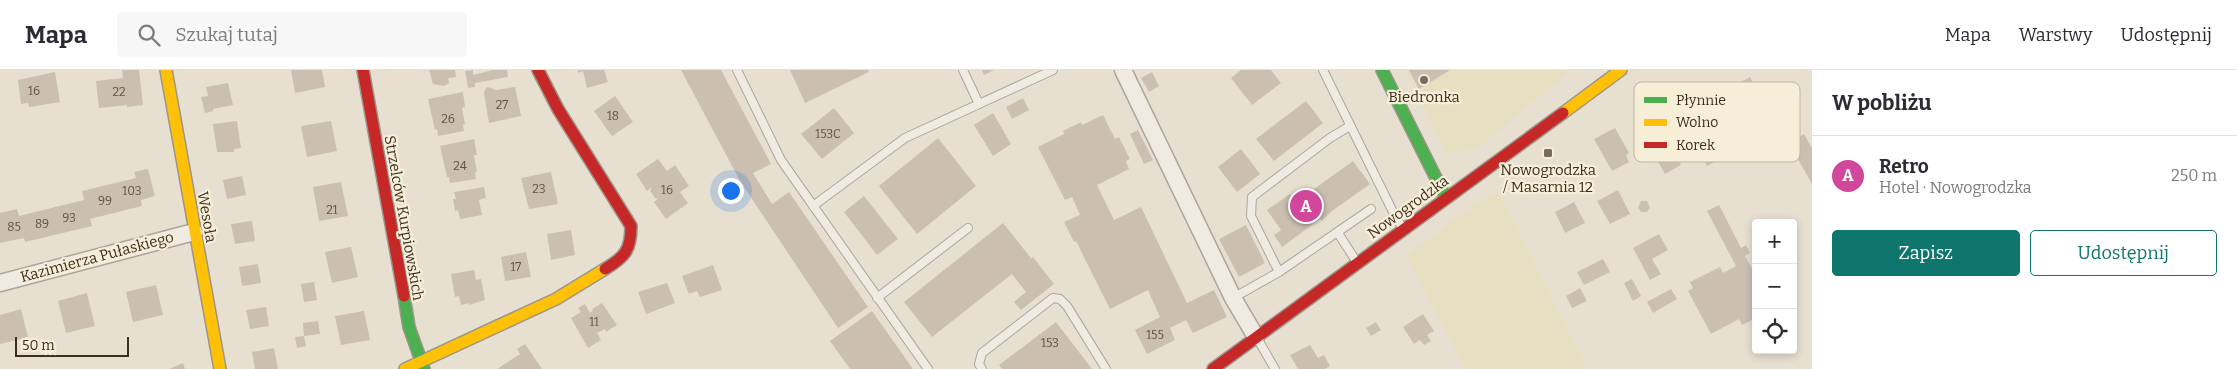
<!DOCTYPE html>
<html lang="pl">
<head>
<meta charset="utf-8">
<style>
  :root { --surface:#fff; --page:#f7f7f7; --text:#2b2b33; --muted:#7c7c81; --line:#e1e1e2; --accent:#0f766e }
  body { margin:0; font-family:Bitter,serif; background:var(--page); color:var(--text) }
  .controls { position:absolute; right:15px; bottom:15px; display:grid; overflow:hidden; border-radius:5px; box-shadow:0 2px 8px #0003 }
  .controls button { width:45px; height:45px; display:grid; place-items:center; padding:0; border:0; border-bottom:1px solid var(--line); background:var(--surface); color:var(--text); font:25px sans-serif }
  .scale { position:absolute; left:15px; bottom:12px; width:114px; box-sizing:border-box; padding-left:5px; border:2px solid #3d2e20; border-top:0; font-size:14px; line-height:18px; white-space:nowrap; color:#3d2e20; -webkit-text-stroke:4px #f7eed8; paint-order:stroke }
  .you { position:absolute; left:730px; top:120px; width:18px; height:18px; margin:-12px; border:4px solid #fff; border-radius:50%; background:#1a73e8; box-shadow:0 0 0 8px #1a73e833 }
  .badge { display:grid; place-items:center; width:32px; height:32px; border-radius:50%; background:var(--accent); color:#fff; font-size:16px; font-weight:700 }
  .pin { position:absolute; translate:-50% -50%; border:2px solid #fff; box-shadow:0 1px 5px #0006 }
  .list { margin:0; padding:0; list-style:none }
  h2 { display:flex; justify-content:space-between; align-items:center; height:65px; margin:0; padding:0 20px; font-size:21px }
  h2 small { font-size:16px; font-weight:400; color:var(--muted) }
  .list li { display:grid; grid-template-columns:32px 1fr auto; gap:15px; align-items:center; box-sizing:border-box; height:80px; padding:0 20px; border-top:1px solid var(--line) }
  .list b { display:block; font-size:19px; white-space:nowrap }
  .list p { margin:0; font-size:16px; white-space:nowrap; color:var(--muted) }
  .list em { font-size:16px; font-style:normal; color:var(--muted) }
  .actions { display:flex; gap:10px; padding:15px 20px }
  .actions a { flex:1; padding:11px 0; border:1px solid var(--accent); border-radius:5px; text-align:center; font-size:18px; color:var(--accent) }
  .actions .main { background:var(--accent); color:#fff }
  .icon { flex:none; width:28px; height:28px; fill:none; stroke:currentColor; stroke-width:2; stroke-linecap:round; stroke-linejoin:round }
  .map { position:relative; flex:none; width:1812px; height:299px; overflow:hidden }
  header { display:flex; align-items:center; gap:30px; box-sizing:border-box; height:70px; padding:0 25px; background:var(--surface); border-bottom:1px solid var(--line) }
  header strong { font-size:24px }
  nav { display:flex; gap:28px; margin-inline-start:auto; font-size:18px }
  .search { width:350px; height:45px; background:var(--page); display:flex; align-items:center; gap:12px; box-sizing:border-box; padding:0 18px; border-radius:5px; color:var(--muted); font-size:19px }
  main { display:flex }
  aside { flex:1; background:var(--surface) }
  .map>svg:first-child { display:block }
  .farmland { fill:#e6dfc2 }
  .building { fill:#cbbfb2 }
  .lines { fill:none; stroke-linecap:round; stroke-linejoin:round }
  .lane-casing { stroke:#ada599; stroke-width:10 }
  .street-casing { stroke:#ada599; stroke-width:19 }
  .fast-casing { stroke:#9c958a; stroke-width:14 }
  .slow-casing { stroke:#9c958a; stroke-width:14 }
  .jam-casing { stroke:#9c958a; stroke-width:14 }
  .lane { stroke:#efebe3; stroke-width:8 }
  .street { stroke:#efebe3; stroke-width:16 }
  .fast { stroke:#4caf50; stroke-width:11 }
  .slow { stroke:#ffc107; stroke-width:11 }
  .jam { stroke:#c62828; stroke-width:11 }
  .poi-dot { fill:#786c5e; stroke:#f7eed8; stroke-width:2 }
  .labels { text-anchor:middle; stroke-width:4.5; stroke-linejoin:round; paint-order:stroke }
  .number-label { font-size:12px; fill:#605244 }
  .poi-label { font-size:15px; fill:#3d2e20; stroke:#f7eed8 }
  .street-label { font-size:15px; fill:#3d2e20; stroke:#f7eed8 }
  .key { fill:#f7eed8; stroke:#bfb4a1; stroke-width:1 }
  .key-label { font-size:14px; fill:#3d2e20 }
</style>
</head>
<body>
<header>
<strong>Mapa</strong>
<div class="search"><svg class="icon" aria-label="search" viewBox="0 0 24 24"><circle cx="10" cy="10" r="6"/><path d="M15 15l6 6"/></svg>Szukaj tutaj</div>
<nav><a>Mapa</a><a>Warstwy</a><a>Udostępnij</a></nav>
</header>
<main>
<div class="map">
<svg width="1812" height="299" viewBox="0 0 1812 299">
  <rect width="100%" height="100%" fill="#e7e0d1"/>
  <g class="farmland">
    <path d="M1405 0H1570L1478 78 1446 83Z"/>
    <path d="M1499 121 1588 299H1465L1407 186 1473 136Z"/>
  </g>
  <g class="building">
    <path d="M122 0H139L143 35 127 37V35L99 38 96 11 123 8Z"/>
    <path d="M291 0H322L325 17 295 23Z"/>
    <path d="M429 0H455L456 7 448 8 449 13 444 16 433 14Z"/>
    <path d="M473 0V5L493 0H507L508 7 475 13V17L468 18 465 1Z"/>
    <path d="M578 0H604L608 12 587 18 583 1 578 3Z"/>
    <path d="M681 0H721L771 94 753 103 772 134 789 122 868 237 838 258 740 111Z"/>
    <path d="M790 0H868L869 2 805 33Z"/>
    <path d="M982 0H994L984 5Z"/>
    <path d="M1241 0H1271L1281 13 1252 35 1231 8Z"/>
    <path d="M1409 0H1450L1419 19Z"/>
    <path d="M55 2 60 32 29 37 28 33 21 34 18 10Z"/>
    <path d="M1152 2 1159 16 1149 22 1141 8Z"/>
    <path d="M1750 7 1763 33 1749 40 1745 32 1739 35 1731 17Z"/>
    <path d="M228 13 233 35 213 39V41L205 43 201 27 208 26 206 17Z"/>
    <path d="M488 17 496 20 515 17 521 46 489 53 484 23 485 19Z"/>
    <path d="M463 22 465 37 462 38 465 54 463 55 464 61 438 66 437 59 435 60 428 29Z"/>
    <path d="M615 26 633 52 612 66 594 41Z"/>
    <path d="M1023 28 1029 40 1012 49 1006 37Z"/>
    <path d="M1306 31 1323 53 1274 91 1256 69Z"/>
    <path d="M834 38 854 63 822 89 801 64Z"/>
    <path d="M993 43 1011 74 993 86 974 55Z"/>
    <path d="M1103 45 1115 69 1119 67 1130 89 1126 91 1129 99 1097 115 1114 150 1141 137 1187 233 1214 220 1227 247 1193 263 1186 250 1170 258 1175 270 1147 284 1135 260 1160 247 1148 220 1110 239 1076 171 1074 172 1064 152 1080 145 1072 127 1065 130 1038 77 1064 64 1063 61 1081 52 1082 55Z"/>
    <path d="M237 51 241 78 234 79V82H217L213 54Z"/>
    <path d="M331 51 337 81 307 87 301 56Z"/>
    <path d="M1615 58 1629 83 1626 85 1629 92 1612 101 1594 69Z"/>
    <path d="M1717 58 1722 67 1725 68 1731 83 1707 96 1691 67 1699 63 1701 66Z"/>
    <path d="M1138 60 1153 90 1144 94 1130 64Z"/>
    <path d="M1804 64 1812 78V114L1789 73Z"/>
    <path d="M1673 67 1685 87 1679 91 1681 95 1665 104 1651 79Z"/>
    <path d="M938 68 976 116 917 164 879 116Z"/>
    <path d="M474 69 477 85H474L477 102H475L476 109 450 113 449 107H447L440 76Z"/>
    <path d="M1241 79 1260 104 1237 122 1218 97Z"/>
    <path d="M658 89 667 101 675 95 689 116 680 122 688 133 666 149 654 132 659 128 656 129 650 121 652 117 647 121 636 104Z"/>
    <path d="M1353 91 1370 114 1332 141 1322 151 1320 149 1282 177 1274 165 1281 160 1267 140 1290 124 1296 132Z"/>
    <path d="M148 99 155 126 141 130 142 136 90 149 92 156 25 172 24 168 0 173V143L17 139 19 146 84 130 82 121 136 108 134 102Z"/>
    <path d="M551 102 558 134 529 139 521 108Z"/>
    <path d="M242 106 246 125 227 129 223 110Z"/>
    <path d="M341 112 348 146 319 151 313 117Z"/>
    <path d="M484 117 486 128 479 130 482 145 460 149 458 140 455 141 453 129H456L454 122Z"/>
    <path d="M1618 120 1630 144 1610 154 1597 131Z"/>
    <path d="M864 126 898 169 877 185 844 142Z"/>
    <path d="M1641 131H1647L1650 137 1647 142H1641L1638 137Z"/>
    <path d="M1574 132 1585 153 1565 163 1555 142Z"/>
    <path d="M1719 135 1741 178 1746 175 1750 183 1745 186 1756 206V248L1742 255 1739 249 1711 264 1688 221 1693 218 1690 212 1720 197 1723 203 1736 196 1707 141Z"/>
    <path d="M252 151 255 171 235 174 231 154Z"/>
    <path d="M1003 153 1031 188 1027 192 1033 187 1054 214 1021 240 1014 232 1026 222 1012 204 932 267 904 232Z"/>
    <path d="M1246 155 1265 193 1239 207 1219 169Z"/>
    <path d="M571 160 575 185 551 190 547 164Z"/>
    <path d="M1659 164 1668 180 1652 189 1661 204 1650 210 1633 178Z"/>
    <path d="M351 177 358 207 332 213 325 182Z"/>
    <path d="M526 182 531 207 505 211 501 187Z"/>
    <path d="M1603 189 1610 202 1584 215 1577 202Z"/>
    <path d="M258 194 261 213 242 216 239 197Z"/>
    <path d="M713 195 722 220 700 227 697 221 689 224 682 206Z"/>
    <path d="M474 200 476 210 481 209 485 230 469 235V233L461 235 459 226 455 227 451 204Z"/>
    <path d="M1632 209 1641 226 1633 231 1624 213Z"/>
    <path d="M314 212 317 230 304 232 301 214Z"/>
    <path d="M667 213 675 233 646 244 638 222Z"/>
    <path d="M156 215 163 245 133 252 126 222Z"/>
    <path d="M1580 218 1587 231 1572 238 1566 226Z"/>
    <path d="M1671 219 1677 229 1653 243 1647 232Z"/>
    <path d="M87 223 95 256 66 263 58 231Z"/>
    <path d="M602 233 617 255 606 262 605 259 597 263 601 270 588 278 571 248 581 242 578 238 585 234 590 243 593 241 592 239Z"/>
    <path d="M266 237 269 256 250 259 246 240Z"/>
    <path d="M21 239 28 267 0 274V245Z"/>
    <path d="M364 241 370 270 341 275 335 246Z"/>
    <path d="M872 241 913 299H850L830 271Z"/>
    <path d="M1423 244 1434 261 1427 265 1431 271 1424 275 1420 270 1414 274 1403 257Z"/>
    <path d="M318 251 320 264 304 266 303 253Z"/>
    <path d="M1056 252 1092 299H1002L999 295Z"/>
    <path d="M1376 252 1381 260 1371 266 1366 258Z"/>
    <path d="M304 266 306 276 297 278 295 267Z"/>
    <path d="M525 274 542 299H497L520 284 517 279Z"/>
    <path d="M1310 275 1318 288 1324 285 1330 296 1325 299H1298L1290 285Z"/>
    <path d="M274 278 278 299H255L252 282Z"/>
    <path d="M183 293 185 299H169Z"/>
  </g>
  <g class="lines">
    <g class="lane-casing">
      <g id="lane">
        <path d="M737 0 781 90 928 299"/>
        <path d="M963 0 979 34"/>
        <path d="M1323 0 1395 146 1402 157"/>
        <path d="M1350 56 1330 68 1252 127 1251 146 1279 202 1371 139"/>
        <path d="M813 136 905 68 1053 0"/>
        <path d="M1338 163 1356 191"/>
        <path d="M877 228 968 158"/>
        <path d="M1233 228 1279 202"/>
        <path d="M1257 268 1275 299"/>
        <path d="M982 299 979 294 982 283 1053 228 1060 229 1067 236 1106 299"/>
      </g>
    </g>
    <g class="street-casing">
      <g id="street">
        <path d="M1123 0 1233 228 1256 267"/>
        <path d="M0 213 194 162"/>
      </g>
    </g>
    <g class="fast-casing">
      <g id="fast">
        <path d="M1382 0 1446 128"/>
        <path d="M404 226 409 257 424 299"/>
      </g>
    </g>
    <g class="slow-casing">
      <g id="slow">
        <path d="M166 0 220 299"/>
        <path d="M1563 43 1621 0"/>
        <path d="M405 299 556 229 605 199"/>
      </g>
    </g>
    <g class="jam-casing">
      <g id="jam">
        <path d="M363 0 404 226"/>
        <path d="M538 0 558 39 631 156C631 180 625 187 605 199"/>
        <path d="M1213 299 1563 43"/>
      </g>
    </g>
    <use href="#lane" class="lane"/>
    <use href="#street" class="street"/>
    <use href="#fast" class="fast"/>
    <use href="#slow" class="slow"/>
    <use href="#jam" class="jam"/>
  </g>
  <g class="poi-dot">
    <circle cx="1424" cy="10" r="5"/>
    <rect x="1543" y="78" width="10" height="10" rx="2.5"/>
  </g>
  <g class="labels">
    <g class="number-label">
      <text x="34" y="25">16</text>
      <text x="119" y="26">22</text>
      <text x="502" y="39">27</text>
      <text x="613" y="50">18</text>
      <text x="448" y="53">26</text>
      <text x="828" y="68">153C</text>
      <text x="460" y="100">24</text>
      <text x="539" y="123">23</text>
      <text x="667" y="124">16</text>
      <text x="132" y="125">103</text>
      <text x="105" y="135">99</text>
      <text x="332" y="144">21</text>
      <text x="69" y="152">93</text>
      <text x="42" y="158">89</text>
      <text x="14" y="161">85</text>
      <text x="516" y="201">17</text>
      <text x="594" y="256">11</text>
      <text x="1155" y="269">155</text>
      <text x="1050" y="277">153</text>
    </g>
    <g class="poi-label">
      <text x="1424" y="32">Biedronka</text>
      <text x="1548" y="105">Nowogrodzka<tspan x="1548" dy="17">/ Masarnia 12</tspan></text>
    </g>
    <g class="street-label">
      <text transform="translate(1408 137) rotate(-36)" y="5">Nowogrodzka</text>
      <text transform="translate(207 147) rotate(80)" y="5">Wesoła</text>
      <text transform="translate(404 148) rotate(80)" y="5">Strzelców Kurpiowskich</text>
      <text transform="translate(97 187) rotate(-15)" y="5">Kazimierza Pułaskiego</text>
    </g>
  </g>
  <rect x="1634" y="12" width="166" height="80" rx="8" class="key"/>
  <rect x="1644" y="27" width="23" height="6" fill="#4caf50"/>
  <rect x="1644" y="49" width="23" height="7" fill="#ffc107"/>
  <rect x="1644" y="72" width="23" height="6" fill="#c62828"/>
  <g class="key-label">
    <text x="1676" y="35">Płynnie</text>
    <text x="1676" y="57">Wolno</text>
    <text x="1676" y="80">Korek</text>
  </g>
</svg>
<div class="controls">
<button>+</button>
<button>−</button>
<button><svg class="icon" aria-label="locate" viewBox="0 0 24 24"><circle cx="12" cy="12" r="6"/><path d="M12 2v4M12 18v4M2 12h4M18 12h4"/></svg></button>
</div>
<div class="scale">50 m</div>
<div class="you"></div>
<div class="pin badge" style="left:1306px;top:136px;background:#d1479c">A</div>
</div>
<aside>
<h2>W pobliżu<small></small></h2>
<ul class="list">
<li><span class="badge" style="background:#d1479c">A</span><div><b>Retro</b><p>Hotel · Nowogrodzka</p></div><em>250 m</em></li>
</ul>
<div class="actions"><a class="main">Zapisz</a><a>Udostępnij</a></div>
</aside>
</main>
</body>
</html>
